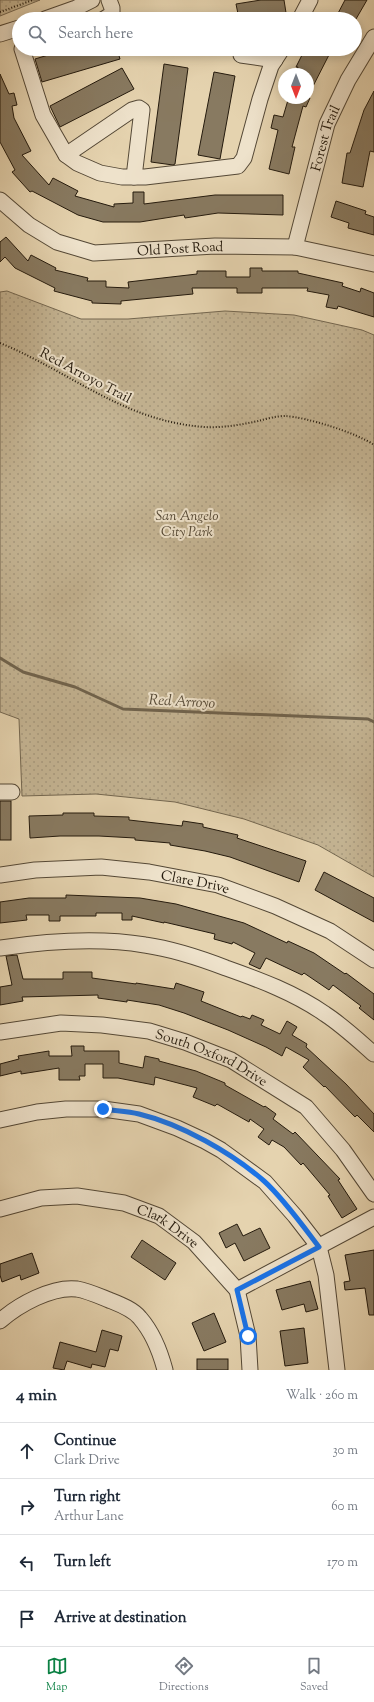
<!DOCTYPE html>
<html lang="en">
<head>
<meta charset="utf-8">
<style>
  :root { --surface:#fff; --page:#f2f2f3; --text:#1f2937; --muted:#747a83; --line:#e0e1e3; --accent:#0b8043 }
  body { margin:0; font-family:"Sorts Mill Goudy",serif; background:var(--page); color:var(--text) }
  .compass { position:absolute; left:278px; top:68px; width:36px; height:36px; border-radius:50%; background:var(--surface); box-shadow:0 2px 10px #0003; rotate:180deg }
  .stop { position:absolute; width:12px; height:12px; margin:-9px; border:3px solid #1a73e8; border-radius:50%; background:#fff }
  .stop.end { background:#1a73e8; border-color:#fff; box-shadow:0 1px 4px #0008 }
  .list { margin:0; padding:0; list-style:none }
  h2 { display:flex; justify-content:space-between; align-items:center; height:52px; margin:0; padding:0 16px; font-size:17px }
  h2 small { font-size:13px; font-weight:400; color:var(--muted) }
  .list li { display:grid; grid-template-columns:26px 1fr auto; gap:12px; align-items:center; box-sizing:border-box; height:56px; padding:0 16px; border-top:1px solid var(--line) }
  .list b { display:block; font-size:15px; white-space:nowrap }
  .list p { margin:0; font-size:13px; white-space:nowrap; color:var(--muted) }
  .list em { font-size:13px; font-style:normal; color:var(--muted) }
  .icon { flex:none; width:22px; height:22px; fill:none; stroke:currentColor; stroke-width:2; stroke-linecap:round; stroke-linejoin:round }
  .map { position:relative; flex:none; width:374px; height:1370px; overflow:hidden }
  .search { position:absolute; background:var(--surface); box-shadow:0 2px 10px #0003; left:12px; right:12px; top:12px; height:44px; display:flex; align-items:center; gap:10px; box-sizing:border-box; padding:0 14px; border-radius:22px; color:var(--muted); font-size:15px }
  .sheet { height:276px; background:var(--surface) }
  nav { display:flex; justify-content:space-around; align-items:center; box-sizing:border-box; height:56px; border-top:1px solid var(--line); background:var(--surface); font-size:11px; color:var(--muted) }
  nav a { display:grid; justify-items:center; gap:2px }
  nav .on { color:var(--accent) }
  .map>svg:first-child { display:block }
  .grass { fill:url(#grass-dots); stroke:#746750 }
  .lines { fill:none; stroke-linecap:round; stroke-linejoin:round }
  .stream { stroke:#70634d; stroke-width:3 }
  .building { fill:#887a61; stroke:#241a0d }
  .minor-casing { stroke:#544836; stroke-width:17 }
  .path { stroke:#241a0d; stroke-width:2; stroke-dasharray:1 2; stroke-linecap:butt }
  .minor { stroke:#eee2cb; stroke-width:15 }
  .route { stroke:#1a73e8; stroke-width:5 }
  .labels { text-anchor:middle; stroke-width:4; stroke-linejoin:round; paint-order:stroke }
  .street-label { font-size:14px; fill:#241a0d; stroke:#eee2cb }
  .park-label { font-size:14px; font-style:italic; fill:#544835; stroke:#eee2cb }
  .water-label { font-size:15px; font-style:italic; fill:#574b38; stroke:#eee2cb }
</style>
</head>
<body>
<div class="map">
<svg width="374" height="1370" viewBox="0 0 374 1370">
  <defs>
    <pattern id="grass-dots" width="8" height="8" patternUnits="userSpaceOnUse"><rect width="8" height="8" fill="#c4b493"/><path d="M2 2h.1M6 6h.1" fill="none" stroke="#a89a7e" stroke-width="1.8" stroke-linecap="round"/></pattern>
  </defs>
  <rect width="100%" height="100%" fill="#e5d3af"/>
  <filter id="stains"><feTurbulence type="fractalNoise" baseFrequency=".005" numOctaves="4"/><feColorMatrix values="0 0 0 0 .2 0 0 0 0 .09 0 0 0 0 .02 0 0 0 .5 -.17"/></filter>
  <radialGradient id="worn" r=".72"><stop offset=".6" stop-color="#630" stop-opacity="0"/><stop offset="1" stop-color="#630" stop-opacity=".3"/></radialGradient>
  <g class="grass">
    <path d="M0 0H40L0 16Z"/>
    <path d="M7 291 81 319H128L225 311 294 315 362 330 374 335V877L318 845 244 819 175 802 96 794 22 796 19 719 0 712V292Z"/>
  </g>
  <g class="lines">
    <path class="stream" d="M0 658 23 672 75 687 123 709 368 719 374 722"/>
  </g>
  <g class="building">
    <path d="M261 0H284L287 19H239L236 4Z"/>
    <path d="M345 0H367L356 19H335Z"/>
    <path d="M68 49H117L120 59 42 82 35 59Z"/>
    <path d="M305 49H332L308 96V74H295L298 67H296Z"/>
    <path d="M164 64 188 68 175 164 173 165 151 162Z"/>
    <path d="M122 68 134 89 60 127 50 106Z"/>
    <path d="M214 72 235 76 220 159 198 155Z"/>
    <path d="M0 74 9 94 14 93 17 105 12 106 14 118 31 151 22 155 49 185 53 178 78 191 75 196 114 207V204L133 203V192H144V204L215 195H283V215L218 213 185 218 184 215 140 222H103L78 215 32 191 30 192 12 172 15 170 0 142Z"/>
    <path d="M374 91V152L370 151 363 187 342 183 347 153H350L364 110Z"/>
    <path d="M283 98H310L306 107 303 106 292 147H295L289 174 269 169 278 130 271 128 274 115 283 117 288 100Z"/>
    <path d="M336 201 366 211 365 214 374 217V235L348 228 349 223 331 217Z"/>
    <path d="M6 237 28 261 31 255 56 268 55 270 88 278 87 281H106V287L129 288 128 282 197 274V271H226V277H250V268H262V271H298V273L343 283 342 286 360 292 361 288 374 293V317L338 306 337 309 326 307 329 295 307 291 308 288H262V293H237V288H192L193 294 121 301V304L92 303V301L54 291 55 288 15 268 5 257 0 262V242Z"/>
    <rect x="0" y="801" width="11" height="39"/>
    <path d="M63 813H94V816L129 817V820L182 826 183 821 203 824V827L238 835 237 838 306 861 299 882 230 857 205 851 170 845V843L135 840V838L99 836H60L30 838 29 816 63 815Z"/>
    <path d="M324 872 374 898V922L315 890Z"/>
    <path d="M66 895 140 898 176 904 244 923 287 943 288 941 314 953 345 974 346 973 374 994V1020L359 1008 361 1006 333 985 329 990 304 973 302 975 266 958 260 969 249 964 255 953 233 942 232 944 214 939 215 934 164 922V923L132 916V920H122V913H96V916H60V921H49V915H26L27 920 0 923V902L29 898H66Z"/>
    <path d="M17 955 23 979H63V972H92V978L136 984V983L174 989 176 983 204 992 201 1001 241 1017 242 1016 250 1019 252 1015 264 1020 261 1025 280 1034 287 1021 297 1027 292 1035 307 1044 306 1047 346 1084 374 1114V1132L357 1115 355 1117 325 1086 324 1087 303 1067 309 1060 286 1047 282 1056 266 1047 228 1030 184 1013 159 1005 127 1000V1002L98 998V995L22 997 23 1001 0 1005V987L12 985 6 956Z"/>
    <path d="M71 1046H84V1051H119V1063L143 1068 145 1056 159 1059V1061L196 1071 225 1083V1085L264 1107 265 1106 276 1114 273 1119 293 1134 295 1132 340 1179 338 1180 357 1209 342 1218 328 1196 330 1195 303 1163 301 1165 284 1147 272 1140 269 1145 258 1137 264 1129 250 1119 249 1122 217 1104 215 1106 193 1097 197 1088 155 1077 154 1085 118 1078H103V1064H85V1076H79L80 1080H59V1068L21 1074V1071L0 1076V1064L19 1059 18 1056 49 1051V1056H72Z"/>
    <path d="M237 1224 243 1236 260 1228 270 1248 244 1261 235 1243 226 1248 219 1233Z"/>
    <path d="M142 1240 176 1263 165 1280 131 1257Z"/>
    <path d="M374 1250V1315H369L365 1288 345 1290 344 1282 350 1281 345 1255Z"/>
    <path d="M32 1253 39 1273 21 1280 20 1275 2 1282 0 1275V1264Z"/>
    <path d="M310 1281 318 1309 306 1312 304 1304 282 1310 276 1290Z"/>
    <path d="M214 1313 226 1342 204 1351 192 1323Z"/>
    <path d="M304 1328 308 1363 285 1366 280 1331Z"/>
    <path d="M102 1330 122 1336 118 1351 110 1349 105 1367 92 1364 91 1368 67 1361 64 1370 53 1368 60 1342 96 1352Z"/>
    <rect x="197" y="1359" width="31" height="11"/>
  </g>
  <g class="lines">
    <g class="minor-casing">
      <g id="minor">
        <path d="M45 19 76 8 92 0"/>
        <path d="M104 19 112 14V8L109 0"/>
        <path d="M300 19 310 0"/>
        <path d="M0 34 19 28"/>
        <path d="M22 49 43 115 66 155 77 163 100 173 122 177H145L238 166 244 158 260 99 271 66 282 49"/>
        <path d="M241 55 275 60"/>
        <path d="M66 155 132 110 139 108 142 110 134 177"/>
        <path id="s1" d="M0 200 29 225 57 242 94 253 215 246 295 247 374 264"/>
        <path id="s2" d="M295 247 327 124 348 80 374 37"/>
        <path d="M0 792H12"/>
        <path id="s3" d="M0 875 35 870 101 867 149 872 218 885 275 906 330 931 374 960"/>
        <path d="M0 948C47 941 98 937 145 945 173 949 200 958 226 968 260 980 295 993 325 1014 342 1025 358 1040 374 1054"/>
        <path id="s4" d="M0 1032 61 1023 102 1025 149 1031 185 1042 231 1060 306 1107 343 1150 374 1194"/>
        <path d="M0 1120 37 1112 66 1109H103L139 1114 177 1128 205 1141 221 1150 265 1182 295 1216 319 1247 326 1275 337 1370"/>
        <path id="s5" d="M0 1209 41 1198 77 1196 124 1203 159 1216 194 1242 237 1290 248 1336 250 1370"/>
        <path d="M237 1290 374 1217"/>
        <path d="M0 1321C18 1305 52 1286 77 1289 88 1291 99 1296 109 1300 119 1304 133 1309 140 1318 153 1333 160 1351 165 1370"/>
      </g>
    </g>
    <g class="path">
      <path d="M0 12 33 0"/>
      <path d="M0 343C71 372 123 421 204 427 222 428 240 425 258 421 266 419 276 416 285 416 306 417 357 433 374 445"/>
    </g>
    <use href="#minor" class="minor"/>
  </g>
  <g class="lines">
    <path class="route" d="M103 1109C115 1111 127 1111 139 1114 181 1124 232 1153 264 1181 283 1198 303 1226 319 1247L237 1290 248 1336"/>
  </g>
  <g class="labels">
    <g class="street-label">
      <text dy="5" stroke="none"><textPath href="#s2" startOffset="113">Forest Trail</textPath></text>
      <text dy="5" stroke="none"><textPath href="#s1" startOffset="196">Old Post Road</textPath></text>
      <text transform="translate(86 375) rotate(28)" y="5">Red Arroyo Trail</text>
      <text dy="5" stroke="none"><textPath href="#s3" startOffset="197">Clare Drive</textPath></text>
      <text dy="5" stroke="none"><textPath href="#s4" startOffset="218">South Oxford Drive</textPath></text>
      <text dy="5" stroke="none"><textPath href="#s5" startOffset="176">Clark Drive</textPath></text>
    </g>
    <g class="park-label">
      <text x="187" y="520">San Angelo<tspan x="187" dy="16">City Park</tspan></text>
    </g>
    <g class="water-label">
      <text transform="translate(182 701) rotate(3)" y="5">Red Arroyo</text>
    </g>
  </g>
  <rect width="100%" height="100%" filter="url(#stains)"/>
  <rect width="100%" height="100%" fill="url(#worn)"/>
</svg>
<svg class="compass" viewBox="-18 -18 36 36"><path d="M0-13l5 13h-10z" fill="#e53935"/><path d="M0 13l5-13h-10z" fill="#747a83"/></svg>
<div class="stop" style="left:248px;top:1336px"></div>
<div class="stop end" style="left:103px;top:1109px"></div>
<div class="search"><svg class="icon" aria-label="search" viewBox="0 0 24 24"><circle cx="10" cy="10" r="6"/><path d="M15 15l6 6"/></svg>Search here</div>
</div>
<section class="sheet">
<h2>4 min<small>Walk · 260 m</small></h2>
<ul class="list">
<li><svg class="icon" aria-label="ahead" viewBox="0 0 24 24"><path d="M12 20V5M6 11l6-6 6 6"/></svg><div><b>Continue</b><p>Clark Drive</p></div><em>30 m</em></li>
<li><svg class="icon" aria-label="right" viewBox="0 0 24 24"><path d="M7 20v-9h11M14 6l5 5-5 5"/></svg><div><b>Turn right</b><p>Arthur Lane</p></div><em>60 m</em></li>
<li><svg class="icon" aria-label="left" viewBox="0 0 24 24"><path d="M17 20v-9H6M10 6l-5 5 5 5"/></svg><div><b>Turn left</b></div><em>170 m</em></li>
<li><svg class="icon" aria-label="arrive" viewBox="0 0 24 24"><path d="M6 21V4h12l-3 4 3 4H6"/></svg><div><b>Arrive at destination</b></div></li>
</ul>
</section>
<nav>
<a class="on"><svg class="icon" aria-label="map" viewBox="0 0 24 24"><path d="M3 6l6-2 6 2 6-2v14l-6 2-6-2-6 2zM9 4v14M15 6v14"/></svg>Map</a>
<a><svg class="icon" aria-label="directions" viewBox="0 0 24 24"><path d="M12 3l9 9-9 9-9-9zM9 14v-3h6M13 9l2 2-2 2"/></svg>Directions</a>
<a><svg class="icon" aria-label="saved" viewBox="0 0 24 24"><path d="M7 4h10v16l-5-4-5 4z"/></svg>Saved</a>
</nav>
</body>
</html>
